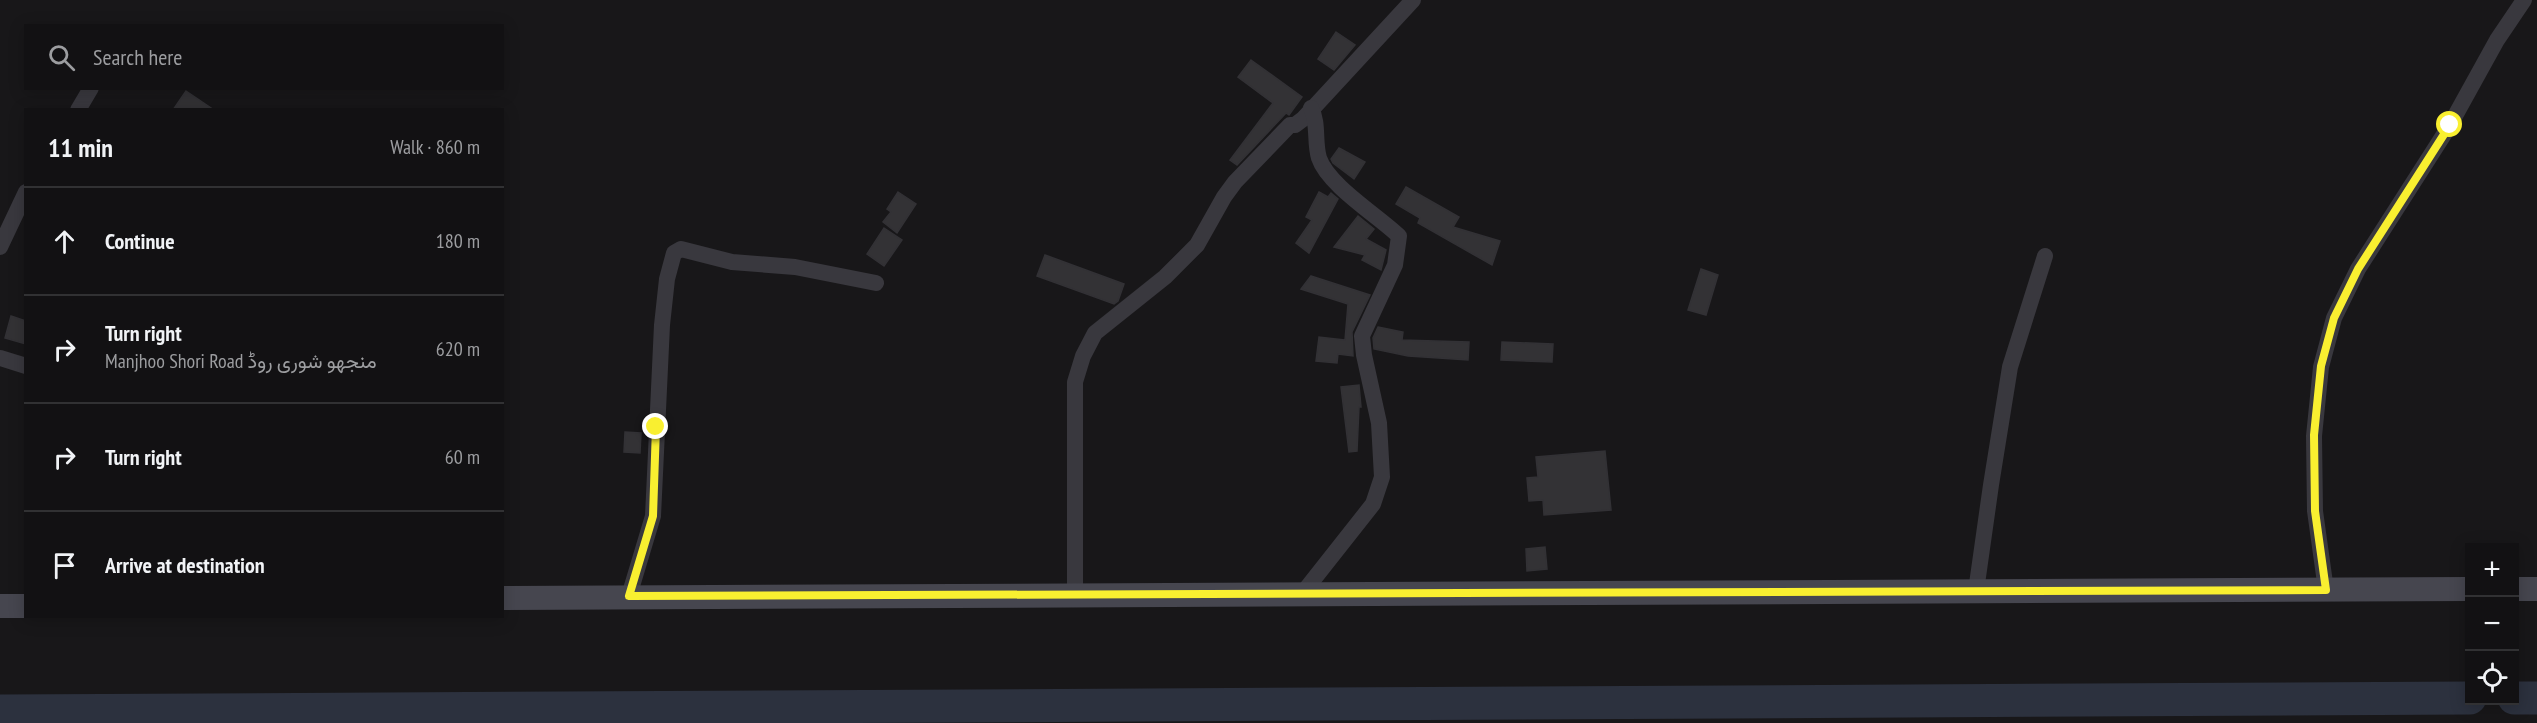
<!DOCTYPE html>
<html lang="en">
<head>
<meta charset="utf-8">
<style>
  :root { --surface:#121113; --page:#1b1a1c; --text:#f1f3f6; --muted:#9c9da0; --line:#313133 }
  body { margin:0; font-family:"PT Sans Narrow",Vazirmatn,sans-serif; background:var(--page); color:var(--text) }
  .controls { position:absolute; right:18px; bottom:18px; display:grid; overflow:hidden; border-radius:0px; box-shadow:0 3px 15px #0003 }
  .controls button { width:54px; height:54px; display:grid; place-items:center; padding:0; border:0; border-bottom:2px solid var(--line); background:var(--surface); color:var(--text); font:30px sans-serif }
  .stop { position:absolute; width:18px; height:18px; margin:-14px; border:4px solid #f9ef30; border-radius:50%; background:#fff }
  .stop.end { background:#f9ef30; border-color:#fff; box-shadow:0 2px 6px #0008 }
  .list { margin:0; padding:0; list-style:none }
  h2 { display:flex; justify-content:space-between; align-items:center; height:78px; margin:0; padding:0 24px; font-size:26px }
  h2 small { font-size:20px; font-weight:400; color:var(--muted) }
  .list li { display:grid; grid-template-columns:39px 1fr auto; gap:18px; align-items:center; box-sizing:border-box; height:108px; padding:0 24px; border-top:2px solid var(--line) }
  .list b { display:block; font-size:22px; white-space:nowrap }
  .list p { margin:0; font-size:20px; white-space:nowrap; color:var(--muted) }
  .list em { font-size:20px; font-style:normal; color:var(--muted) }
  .icon { flex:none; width:33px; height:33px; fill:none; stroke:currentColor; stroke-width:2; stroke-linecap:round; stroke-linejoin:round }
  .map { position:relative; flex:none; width:2537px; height:723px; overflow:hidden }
  .search { position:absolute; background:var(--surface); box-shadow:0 3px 15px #0003; left:24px; top:24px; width:480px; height:66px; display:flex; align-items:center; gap:15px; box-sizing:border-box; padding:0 21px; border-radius:0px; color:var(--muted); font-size:22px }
  .panel { position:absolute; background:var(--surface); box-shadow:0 3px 15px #0003; left:24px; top:108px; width:480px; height:510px; border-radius:0px }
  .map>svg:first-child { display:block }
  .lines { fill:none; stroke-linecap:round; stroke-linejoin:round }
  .river { stroke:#2c313e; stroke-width:33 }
  .building { fill:#333235; stroke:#323135; stroke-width:1.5 }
  .street { stroke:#39383e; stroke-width:16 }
  .secondary { stroke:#46464f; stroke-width:24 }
  .route { stroke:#f9ef30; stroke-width:8 }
</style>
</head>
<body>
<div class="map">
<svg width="2537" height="723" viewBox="0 0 2537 723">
  <rect width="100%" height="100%" fill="#181719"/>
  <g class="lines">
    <g class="river">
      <path d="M2514 698H2537"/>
      <path d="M0 711 2470 698"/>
    </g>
  </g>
  <g class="building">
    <path d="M1336 32 1355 45 1334 70 1318 59Z"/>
    <path d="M1251 60 1302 97 1289 115 1286 113 1237 165 1230 160 1273 103 1238 77Z"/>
    <path d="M186 91 214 110H173Z"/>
    <path d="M1339 148 1365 162 1354 179 1333 163 1331 159Z"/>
    <path d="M1406 187 1459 217 1453 227 1500 241 1492 265 1418 223 1420 218 1396 204Z"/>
    <path d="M898 192 916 204 897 233 883 222 891 212 887 209Z"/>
    <path d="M1319 192 1328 197 1331 193 1338 199 1309 253 1296 243 1312 220 1306 217Z"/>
    <path d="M1358 216 1374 229 1366 239 1386 250 1381 270 1362 260 1365 255 1334 247Z"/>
    <path d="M884 228 902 240 884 266 867 254Z"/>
    <path d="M1045 255 1124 284 1118 301 1114 304 1037 276Z"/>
    <path d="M1701 269 1718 275 1706 315 1688 310Z"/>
    <path d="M1311 276 1370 295 1352 332 1353 356 1338 354 1337 363 1316 361 1319 337 1345 340 1348 304 1301 289Z"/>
    <path d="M11 316 26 321V344L5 338Z"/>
    <path d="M1378 327 1403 332 1402 340 1469 342 1468 360 1408 356 1374 349 1373 338Z"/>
    <path d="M1502 342 1553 344 1552 362 1501 360Z"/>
    <path d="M1359 385 1361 407H1359L1357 451 1349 452 1341 387Z"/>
    <path d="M625 432 641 433 640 453 624 452Z"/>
    <path d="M1605 451 1611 510 1544 515 1543 500 1529 501 1527 478 1538 477 1536 457Z"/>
    <path d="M1545 547 1547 569 1527 571 1526 549Z"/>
  </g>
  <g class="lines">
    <g class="street">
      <path d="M78 110 91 88"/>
      <path d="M0 247 26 192"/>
      <path d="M0 358 26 366"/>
      <path d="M2326 590 2315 511 2314 436 2321 367 2334 318 2358 269 2450 125 2497 40 2524 0"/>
      <path d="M1976 591 1991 485 2010 367 2045 256"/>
      <path d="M1075 594V382L1083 356 1095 333 1165 277 1197 245 1224 197 1235 182 1290 125H1295L1303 119 1413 0"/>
      <path d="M1302 594 1373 504 1382 477 1379 423 1364 355 1362 336 1395 265 1399 236C1377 215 1328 185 1319 158 1314 141 1319 124 1311 108"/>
      <path d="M629 596 653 516 662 325 667 279 674 253 681 249 732 262 795 267 876 283"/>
    </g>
    <g class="secondary">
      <path d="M2514 589H2537"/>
      <path d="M502 598 2470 589"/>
      <path d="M0 606H26"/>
    </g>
  </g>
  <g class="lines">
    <path class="route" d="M656 427 653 516 629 596 2326 590 2315 511 2314 435 2321 366 2334 318 2358 269 2450 125"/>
  </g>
</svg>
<div class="controls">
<button>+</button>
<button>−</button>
<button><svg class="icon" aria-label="locate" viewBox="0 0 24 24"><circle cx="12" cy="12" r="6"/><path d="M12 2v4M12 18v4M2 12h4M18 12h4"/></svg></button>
</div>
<div class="stop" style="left:2450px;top:125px"></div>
<div class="stop end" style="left:656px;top:427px"></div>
<div class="search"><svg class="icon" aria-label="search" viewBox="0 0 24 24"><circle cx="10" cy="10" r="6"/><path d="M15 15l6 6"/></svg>Search here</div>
<section class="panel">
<h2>11 min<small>Walk · 860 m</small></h2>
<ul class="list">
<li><svg class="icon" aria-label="ahead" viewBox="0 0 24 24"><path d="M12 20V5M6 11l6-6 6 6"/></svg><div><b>Continue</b></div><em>180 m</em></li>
<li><svg class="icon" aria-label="right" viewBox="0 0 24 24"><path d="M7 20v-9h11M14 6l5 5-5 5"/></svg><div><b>Turn right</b><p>Manjhoo Shori Road منجھو شوری روڈ</p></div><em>620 m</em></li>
<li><svg class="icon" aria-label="right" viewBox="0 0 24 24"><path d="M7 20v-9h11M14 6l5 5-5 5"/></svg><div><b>Turn right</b></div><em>60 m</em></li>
<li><svg class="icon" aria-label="arrive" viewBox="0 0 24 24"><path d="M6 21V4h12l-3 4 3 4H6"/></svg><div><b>Arrive at destination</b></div></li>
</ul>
</section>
</div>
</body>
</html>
